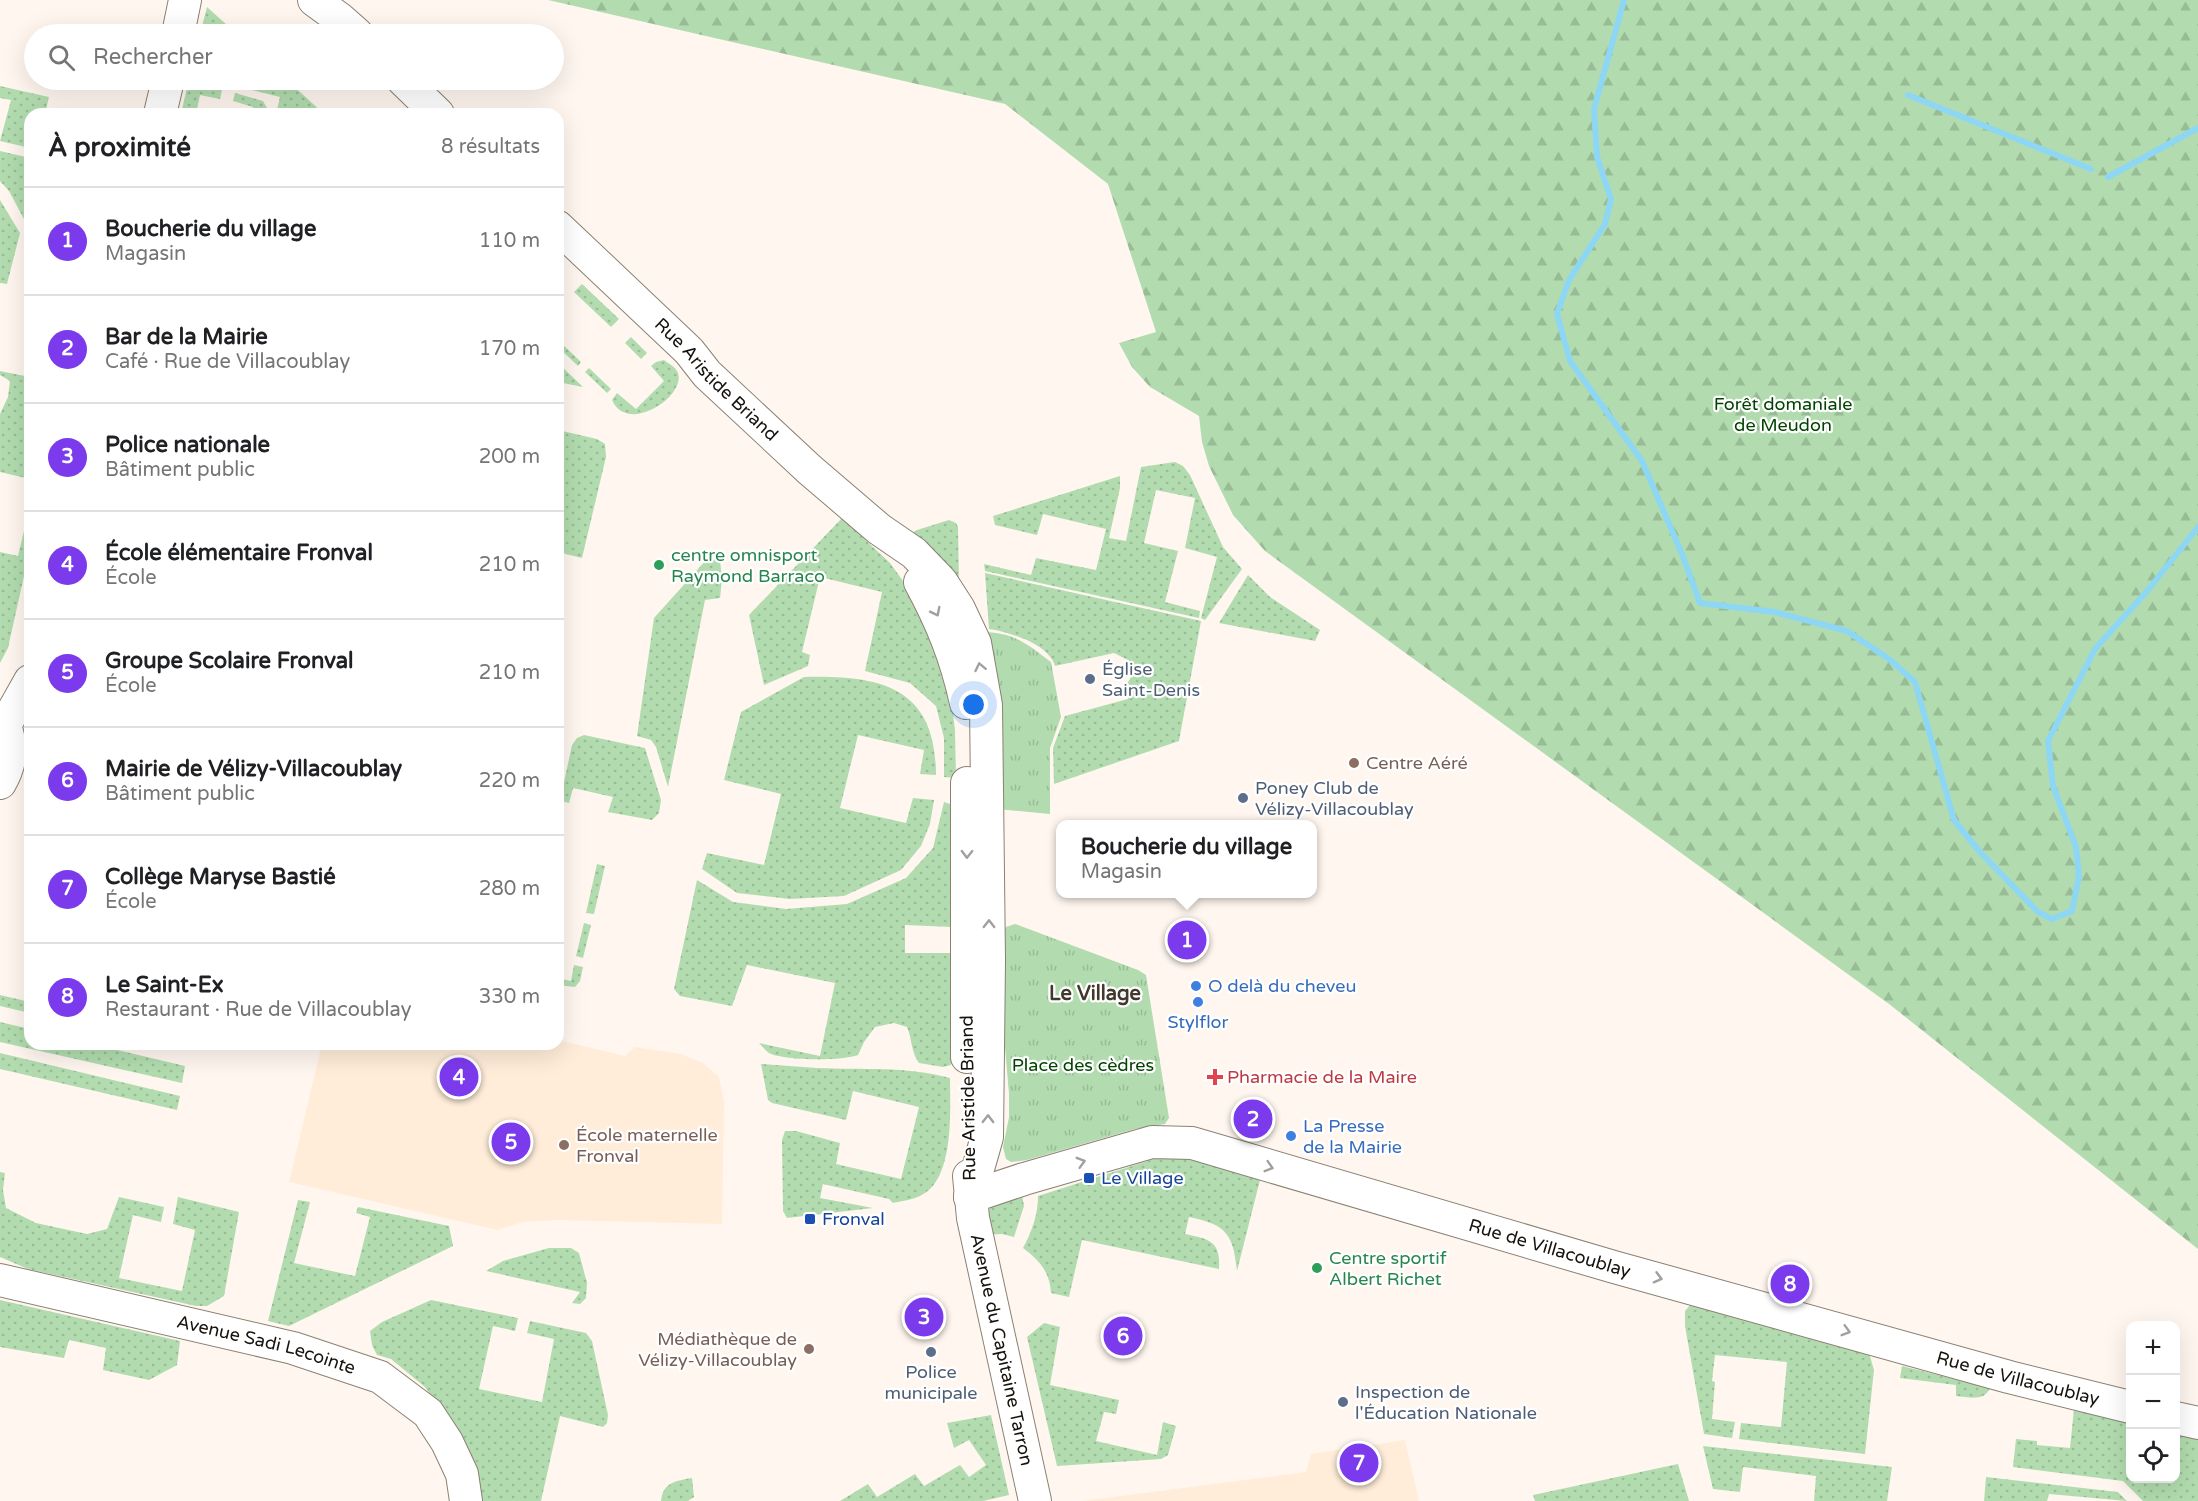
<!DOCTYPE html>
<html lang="fr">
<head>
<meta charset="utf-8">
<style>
  :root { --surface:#fff; --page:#f2f2f2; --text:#202124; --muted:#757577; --line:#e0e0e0; --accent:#7c3aed }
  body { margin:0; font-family:"Varela Round",sans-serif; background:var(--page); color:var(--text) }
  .controls { position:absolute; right:18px; bottom:18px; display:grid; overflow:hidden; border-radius:12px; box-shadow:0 6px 24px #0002 }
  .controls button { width:54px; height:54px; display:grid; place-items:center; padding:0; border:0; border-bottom:2px solid var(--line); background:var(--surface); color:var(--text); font:30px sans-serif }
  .you { position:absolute; left:974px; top:705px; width:21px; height:21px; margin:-15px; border:4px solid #fff; border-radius:50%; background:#1a73e8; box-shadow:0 0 0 9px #1a73e833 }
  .badge { display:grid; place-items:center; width:39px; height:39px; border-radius:50%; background:var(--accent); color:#fff; font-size:20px; font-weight:700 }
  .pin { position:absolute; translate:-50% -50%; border:3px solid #fff; box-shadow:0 2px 6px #0006 }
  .popup { position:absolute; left:1056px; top:820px; width:261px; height:78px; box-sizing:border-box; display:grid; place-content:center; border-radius:12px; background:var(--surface); filter:drop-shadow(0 2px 4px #0005); font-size:20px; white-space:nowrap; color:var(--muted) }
  .popup b { font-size:22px; color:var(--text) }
  .popup::after { content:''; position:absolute; left:50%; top:100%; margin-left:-12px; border:12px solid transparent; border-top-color:var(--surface) }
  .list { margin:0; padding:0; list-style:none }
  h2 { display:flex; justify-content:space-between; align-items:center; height:78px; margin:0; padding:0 24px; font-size:26px }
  h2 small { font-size:20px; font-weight:400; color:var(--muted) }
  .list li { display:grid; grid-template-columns:39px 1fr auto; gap:18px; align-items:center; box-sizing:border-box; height:108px; padding:0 24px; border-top:2px solid var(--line) }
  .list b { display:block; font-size:22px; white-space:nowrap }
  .list p { margin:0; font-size:20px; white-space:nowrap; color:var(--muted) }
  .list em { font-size:20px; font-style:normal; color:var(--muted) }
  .icon { flex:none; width:33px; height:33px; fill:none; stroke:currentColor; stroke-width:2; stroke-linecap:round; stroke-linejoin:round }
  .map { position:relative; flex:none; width:2198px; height:1501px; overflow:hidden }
  .search { position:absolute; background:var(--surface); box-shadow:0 6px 24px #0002; left:24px; top:24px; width:540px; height:66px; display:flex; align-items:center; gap:15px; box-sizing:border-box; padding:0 21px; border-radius:33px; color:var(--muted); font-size:22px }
  .panel { position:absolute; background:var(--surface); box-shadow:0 6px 24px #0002; left:24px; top:108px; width:540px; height:942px; border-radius:18px }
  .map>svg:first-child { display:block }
  .built { fill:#ffedd9 }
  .grass { fill:url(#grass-dots) }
  .forest { fill:url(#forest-firs) }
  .park { fill:url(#park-tufts) }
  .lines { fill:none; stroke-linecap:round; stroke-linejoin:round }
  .stream { stroke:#8dd7f4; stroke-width:6 }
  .secondary-casing { stroke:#8b8073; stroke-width:34 }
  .secondary { stroke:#fff; stroke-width:32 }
  .oneway { stroke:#a2a09f }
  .leisure-dot { fill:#2e9e5b; stroke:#fff; stroke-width:2 }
  .service-dot { fill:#5c6f8a; stroke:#fff; stroke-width:2 }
  .education-dot { fill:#8d6e63; stroke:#fff; stroke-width:2 }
  .shop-dot { fill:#3f7fe0; stroke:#fff; stroke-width:2 }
  .health-dot { fill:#e0444e; stroke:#fff; stroke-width:2 }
  .transit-dot { fill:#1a4fb4; stroke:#fff; stroke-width:2 }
  .labels { text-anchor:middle; stroke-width:4.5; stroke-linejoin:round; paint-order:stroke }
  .street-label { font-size:18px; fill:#16120e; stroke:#fff }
  .park-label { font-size:18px; fill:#004401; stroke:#fff }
  .leisure-label { font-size:18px; fill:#27864d; stroke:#fff; text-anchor:start }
  .service-label { font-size:18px; fill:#4e5e75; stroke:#fff; text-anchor:start }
  .education-label { font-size:18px; fill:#785e54; stroke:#fff; text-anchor:start }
  .shop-label { font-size:18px; fill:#366cbe; stroke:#fff; text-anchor:start }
  .health-label { font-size:18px; fill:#be3a42; stroke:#fff; text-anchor:start }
  .transit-label { font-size:18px; fill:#164399; stroke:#fff; text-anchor:start }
  .neighbourhood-label { font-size:20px; font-weight:bold; fill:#42382d; stroke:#fff }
</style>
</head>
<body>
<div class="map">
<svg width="2198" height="1501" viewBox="0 0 2198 1501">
  <defs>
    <pattern id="grass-dots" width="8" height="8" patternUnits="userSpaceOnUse" patternTransform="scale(1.5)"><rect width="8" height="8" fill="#b2dcaf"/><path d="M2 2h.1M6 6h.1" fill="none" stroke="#98bc95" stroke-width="1.8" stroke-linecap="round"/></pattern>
    <pattern id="forest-firs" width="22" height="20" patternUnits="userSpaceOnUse" patternTransform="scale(1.5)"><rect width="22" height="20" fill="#b2dcaf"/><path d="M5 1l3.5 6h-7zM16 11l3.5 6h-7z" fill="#98bc95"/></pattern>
    <pattern id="park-tufts" width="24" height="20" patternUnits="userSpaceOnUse" patternTransform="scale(1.5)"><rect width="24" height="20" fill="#b2dcaf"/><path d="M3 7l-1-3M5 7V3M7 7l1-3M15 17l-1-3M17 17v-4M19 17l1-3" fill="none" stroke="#98bc95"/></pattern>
  </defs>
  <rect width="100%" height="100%" fill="#fff7ef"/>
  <g class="built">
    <path d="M558 1040 625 1056 635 1047 681 1054 703 1063 719 1077 724 1102 722 1224 556 1220 523 1222 497 1230 289 1182 322 1044H558Z"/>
    <path d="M1405 1440 1419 1501H1082L1306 1472 1311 1454Z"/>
  </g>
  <g class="grass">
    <path d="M207 7 237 34H200Z"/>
    <path d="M211 80H287L324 114H276L280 97Z"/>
    <path d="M188 83 222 90 220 99 200 95 196 114H181Z"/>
    <path d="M0 86 49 97 45 114H30V148L0 141 11 100 0 98Z"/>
    <path d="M235 93 263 101 267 108 266 114H252L253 107 233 101Z"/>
    <path d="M0 151 30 158V195L25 221 9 191 0 181Z"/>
    <path d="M0 200 20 233 7 284 0 283Z"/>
    <path d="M582 284 619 319 611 327 574 292Z"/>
    <path d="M631 337 647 353 641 359 625 343Z"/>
    <path d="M558 340 581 362 578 366 558 347Z"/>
    <path d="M664 360C669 364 676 367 678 373 686 397 627 435 612 400L617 393 636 409 664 381 651 366 656 362Z"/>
    <path d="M558 363 583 387 558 382Z"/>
    <path d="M589 368 611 389 607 393 585 372Z"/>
    <path d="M0 371 30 377V479L0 472V414L8 397 10 381 0 375Z"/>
    <path d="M558 430 597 439 605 444 606 457 582 558 558 552Z"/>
    <path d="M1175 462 1183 466 1190 475 1223 547 1242 569 1205 620 1201 618 1217 557 1185 548 1195 498 1156 490 1144 543 1178 551 1165 602 1200 611 1199 618 985 571 984 564 1031 575 1036 558 1096 570 1106 529 1043 514 1037 535 995 525 993 516 1120 476V488L1109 538 1126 541 1141 467Z"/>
    <path d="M30 506V549L8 648 0 663V552L18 556Z"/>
    <path d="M842 518 890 563 911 592 950 688 955 730 956 778 944 777V738L936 706 910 683 865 671 882 592 820 577 802 652 810 655 808 666 764 685 749 615Z"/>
    <path d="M949 520 956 523 958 527 959 584 910 535 917 530Z"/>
    <path d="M707 559 720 560 722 579 720 598 705 600 668 787 656 747 651 740 637 736 654 618Z"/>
    <path d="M985 573 1201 621 1179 741 1054 784 1053 748 1065 716 1128 699 1126 685 1132 676 1128 660 1114 653 1055 666C1049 644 1009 632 989 629Z"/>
    <path d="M1248 575 1270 597 1320 630 1315 641 1219 623Z"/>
    <path d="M804 677C881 675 936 687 936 775L920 774 924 750 858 735 840 808 906 823 913 798 934 800 930 824 921 846 901 870 844 896 790 899 737 893 702 869 707 853 764 865 781 794 724 780 741 712Z"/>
    <path d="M584 735 645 748 661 800 659 813 652 820 608 812 613 797 573 788 569 803 560 801 572 745 577 738Z"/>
    <path d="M944 802 953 805 952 927 905 925V953H952L951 1065 943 1067 919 1063C911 1053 912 1038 907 1027L894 1023 875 1027 864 1042 858 1055C843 1061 784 1061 769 1053 766 1051 762 1046 759 1043L820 1056 835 983 747 965 732 1006 680 996 674 989 697 880 733 902 786 909 847 904 906 878 933 848Z"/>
    <path d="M597 864 605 866 594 914 586 913Z"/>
    <path d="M584 923 591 925 583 958 576 956Z"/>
    <path d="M574 965 583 967 580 981 575 987 558 985V978L571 981Z"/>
    <path d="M0 995 30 1002V1013L0 1006Z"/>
    <path d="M0 1022 30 1029V1044H92L185 1066 182 1083 0 1042Z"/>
    <path d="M0 1053 180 1096 177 1110 0 1069Z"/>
    <path d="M761 1064C780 1065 798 1067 817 1068 862 1070 906 1066 950 1078 950 1110 955 1180 920 1196 912 1200 901 1201 893 1203L889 1199 823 1184 820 1198 873 1208 787 1218 783 1211 782 1140 785 1131H796L840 1143 836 1164 901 1179 919 1107 853 1091 846 1120 772 1103 768 1100Z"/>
    <path d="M1163 1156 1188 1157 1261 1176 1237 1271C1233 1234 1227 1225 1189 1217L1185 1234C1209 1239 1221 1241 1219 1269L1082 1240 1069 1297 1051 1293C1050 1272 1039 1260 1023 1248 1032 1231 1038 1215 1038 1196Z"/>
    <path d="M0 1172 5 1173 3 1190 6 1208 36 1223 87 1234 107 1229 119 1197 164 1207 161 1222 133 1215 119 1278 182 1291 195 1230 173 1224 178 1197 239 1212 224 1296 207 1306H196L28 1269 0 1257Z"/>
    <path d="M1021 1189 1024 1206 1014 1237 1002 1234 986 1235C985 1203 994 1201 1021 1189Z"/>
    <path d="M298 1200 310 1202 294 1263 355 1276 370 1217 356 1213 358 1207 449 1226 453 1246 289 1326 268 1321Z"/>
    <path d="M549 1248H571L579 1253 587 1283 586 1298 580 1304 572 1303 580 1292 486 1271 503 1261Z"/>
    <path d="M0 1300 180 1341 177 1365 149 1380 103 1370 106 1348 69 1340 64 1358 0 1347Z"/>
    <path d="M431 1300 518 1318 515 1331 493 1326 479 1389 542 1402 554 1339 527 1333 530 1321 586 1333 592 1341 608 1415 607 1423 603 1427 560 1416 541 1501H477L457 1435 425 1387 391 1359 377 1355 372 1345 370 1331 382 1322Z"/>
    <path d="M1691 1304 1869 1353 1874 1370 1865 1454 1739 1439 1741 1423 1781 1427 1787 1362 1715 1355 1712 1381 1715 1382 1712 1419 1735 1422 1732 1438 1704 1434 1685 1326V1311Z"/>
    <path d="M1044 1323 1060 1327 1050 1385 1119 1400 1116 1414 1104 1412 1096 1441 1157 1455 1163 1422 1176 1426 1168 1455 1161 1459 1057 1466 1027 1337Z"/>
    <path d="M1902 1366 1990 1388C1984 1402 1969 1397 1956 1396V1385L1900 1378Z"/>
    <path d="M2074 1409 2130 1423V1478H2176V1434L2198 1439V1501H2143L2123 1481 2013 1467 2016 1439 2037 1441V1445L2070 1448Z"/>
    <path d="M991 1415 1009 1495 983 1501H840L868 1484 877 1497 915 1474 924 1486 960 1465 969 1477 986 1465 969 1440 954 1448 947 1423Z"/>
    <path d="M1703 1446 1892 1467 1887 1501H1814L1816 1476 1743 1467 1740 1492 1713 1489Z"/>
    <path d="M1678 1464 1689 1501H1535L1533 1495Z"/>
    <path d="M1986 1477 2118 1492 2127 1501 2049 1494 2047 1501H1984Z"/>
    <path d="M692 1478 694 1497 688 1501H661C663 1482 676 1481 692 1478Z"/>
  </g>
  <path class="forest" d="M548 0H2198V1249L1889 1004 1265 551 1233 515 1209 466 1202 442 1199 416 1150 387 1132 367 1119 343 1156 332 1108 184 1005 104Z"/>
  <g class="park">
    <path d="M987 632C1016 634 1029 645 1051 662L1061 717 1050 748V814L997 809Z"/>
    <path d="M1015 924 1138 970 1146 975 1169 1118 1165 1124 1135 1129 1027 1160 1011 1162 1006 1159 1003 1147 1009 1117V1094L1001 1000 999 937 1006 927Z"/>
  </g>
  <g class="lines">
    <g class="stream">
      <path d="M1624 0 1594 109 1597 157 1611 199 1605 224 1569 280 1557 314 1570 361 1642 461 1682 554 1700 603 1775 612 1847 631 1889 659 1915 682 1954 820 1979 851 2038 912 2052 919 2072 911 2079 876 2076 847 2053 786 2048 741 2095 649 2148 590 2198 527"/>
      <path d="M1908 95 2091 169"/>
      <path d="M2108 177 2198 128"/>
    </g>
    <g class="secondary-casing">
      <g id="secondary">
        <path d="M314 0 340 19 357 34"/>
        <path d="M178 34 185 0"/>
        <path d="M403 80 438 114"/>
        <path d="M160 114 168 80"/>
        <path id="s1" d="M558 227 689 351 707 374 810 470 879 529 914 553 941 581 959 609 975 643 986 705 989 960 987 1137 970 1197"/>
        <path d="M920 582C942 623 956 657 966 703"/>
        <path d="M0 717C13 739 13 761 0 783"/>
        <path d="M5 725 30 681"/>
        <path d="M967 1057V783"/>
        <path id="s2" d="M969 1176 973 1218 1035 1501"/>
        <path id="s3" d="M970 1197 1024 1179 1152 1142 1192 1143 1614 1267 2009 1377 2130 1407"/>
        <path id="s4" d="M0 1280 293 1348 380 1377 428 1413 447 1442 462 1474 466 1501"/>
        <path d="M2176 1418 2198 1423"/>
      </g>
    </g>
    <use href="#secondary" class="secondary"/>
  </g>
  <defs><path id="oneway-chevron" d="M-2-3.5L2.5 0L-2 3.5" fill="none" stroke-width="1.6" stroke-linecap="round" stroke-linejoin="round" transform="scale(1.5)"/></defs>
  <g class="oneway">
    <use href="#oneway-chevron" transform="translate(936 612) rotate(63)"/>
    <use href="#oneway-chevron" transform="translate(980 667) rotate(-102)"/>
    <use href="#oneway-chevron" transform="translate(967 854) rotate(91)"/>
    <use href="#oneway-chevron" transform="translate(989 924) rotate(-90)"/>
    <use href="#oneway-chevron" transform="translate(988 1119) rotate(-89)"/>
    <use href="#oneway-chevron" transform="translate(1081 1162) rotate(-16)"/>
    <use href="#oneway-chevron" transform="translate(1269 1167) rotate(17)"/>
    <use href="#oneway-chevron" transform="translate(1658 1278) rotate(15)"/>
    <use href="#oneway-chevron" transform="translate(1846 1331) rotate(16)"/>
  </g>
  <g class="leisure-dot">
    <circle cx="659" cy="565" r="6"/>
    <circle cx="1317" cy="1268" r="6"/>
  </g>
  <g class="service-dot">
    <circle cx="1090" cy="679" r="6"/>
    <circle cx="1243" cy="798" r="6"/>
    <circle cx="931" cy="1352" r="6"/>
    <circle cx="1343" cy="1402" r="6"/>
  </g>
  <g class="education-dot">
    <circle cx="1354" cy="763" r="6"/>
    <circle cx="564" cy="1145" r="6"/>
    <circle cx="809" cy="1349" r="6"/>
  </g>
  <g class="shop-dot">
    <circle cx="1196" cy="986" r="6"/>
    <circle cx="1198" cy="1002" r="6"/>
    <circle cx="1291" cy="1136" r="6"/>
  </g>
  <path class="health-dot" d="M1212 1068h6v6h6v6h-6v6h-6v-6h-6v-6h6z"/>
  <g class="transit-dot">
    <rect x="1083" y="1172" width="12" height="12" rx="3"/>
    <rect x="804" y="1213" width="12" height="12" rx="3"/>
  </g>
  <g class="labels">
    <g class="street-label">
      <text dy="6" stroke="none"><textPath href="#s1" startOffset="220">Rue Aristide Briand</textPath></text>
      <text transform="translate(968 1098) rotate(-91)" y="6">Rue Aristide Briand</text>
      <text dy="6" stroke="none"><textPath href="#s3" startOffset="603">Rue de Villacoublay</textPath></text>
      <text dy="6" stroke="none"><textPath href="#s4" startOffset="274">Avenue Sadi Lecointe</textPath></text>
      <text dy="6" stroke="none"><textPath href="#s2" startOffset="177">Avenue du Capitaine Tarron</textPath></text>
      <text dy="6" stroke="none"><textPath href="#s3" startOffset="1089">Rue de Villacoublay</textPath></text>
    </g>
    <g class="park-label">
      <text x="1783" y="410">Forêt domaniale<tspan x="1783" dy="21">de Meudon</tspan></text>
      <text x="1083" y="1071">Place des cèdres</text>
    </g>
    <g class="leisure-label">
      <text x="671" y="561">centre omnisport<tspan x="671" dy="21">Raymond Barraco</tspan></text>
      <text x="1329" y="1264">Centre sportif<tspan x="1329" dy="21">Albert Richet</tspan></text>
    </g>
    <g class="service-label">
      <text x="1102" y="675">Église<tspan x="1102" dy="21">Saint-Denis</tspan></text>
      <text x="1255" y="794">Poney Club de<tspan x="1255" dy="21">Vélizy-Villacoublay</tspan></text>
      <text x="931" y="1378" text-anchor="middle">Police<tspan x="931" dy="21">municipale</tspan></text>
      <text x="1355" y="1398">Inspection de<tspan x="1355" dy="21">l'Éducation Nationale</tspan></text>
    </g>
    <g class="education-label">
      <text x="1366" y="769">Centre Aéré</text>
      <text x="576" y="1141">École maternelle<tspan x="576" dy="21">Fronval</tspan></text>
      <text x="797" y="1345" text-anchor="end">Médiathèque de<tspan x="797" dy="21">Vélizy-Villacoublay</tspan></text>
    </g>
    <g class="shop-label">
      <text x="1208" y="992">O delà du cheveu</text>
      <text x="1198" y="1028" text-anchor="middle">Stylflor</text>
      <text x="1303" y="1132">La Presse<tspan x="1303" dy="21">de la Mairie</tspan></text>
    </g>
    <g class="health-label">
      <text x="1227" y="1083">Pharmacie de la Maire</text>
    </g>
    <g class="transit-label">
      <text x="1101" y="1184">Le Village</text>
      <text x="822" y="1225">Fronval</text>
    </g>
    <g class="neighbourhood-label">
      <text x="1095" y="1000">Le Village</text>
    </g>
  </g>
</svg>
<div class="controls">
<button>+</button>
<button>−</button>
<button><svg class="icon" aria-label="locate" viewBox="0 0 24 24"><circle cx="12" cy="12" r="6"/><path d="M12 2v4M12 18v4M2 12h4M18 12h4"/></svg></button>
</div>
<div class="you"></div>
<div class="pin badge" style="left:1187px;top:940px">1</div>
<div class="popup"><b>Boucherie du village</b>Magasin</div>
<div class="pin badge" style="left:1253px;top:1119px">2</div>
<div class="pin badge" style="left:924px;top:1317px">3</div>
<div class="pin badge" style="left:459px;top:1077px">4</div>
<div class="pin badge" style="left:511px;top:1142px">5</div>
<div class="pin badge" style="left:1123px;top:1336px">6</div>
<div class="pin badge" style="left:1359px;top:1463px">7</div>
<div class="pin badge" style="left:1790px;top:1284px">8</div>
<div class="search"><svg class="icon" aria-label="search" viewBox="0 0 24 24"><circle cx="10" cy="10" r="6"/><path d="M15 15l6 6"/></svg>Rechercher</div>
<section class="panel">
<h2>À proximité<small>8 résultats</small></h2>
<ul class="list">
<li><span class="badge">1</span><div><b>Boucherie du village</b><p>Magasin</p></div><em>110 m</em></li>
<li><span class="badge">2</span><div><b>Bar de la Mairie</b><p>Café · Rue de Villacoublay</p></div><em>170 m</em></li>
<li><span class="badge">3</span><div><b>Police nationale</b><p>Bâtiment public</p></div><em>200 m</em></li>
<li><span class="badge">4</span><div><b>École élémentaire Fronval</b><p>École</p></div><em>210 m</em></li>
<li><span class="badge">5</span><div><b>Groupe Scolaire Fronval</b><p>École</p></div><em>210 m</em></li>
<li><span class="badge">6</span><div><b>Mairie de Vélizy-Villacoublay</b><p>Bâtiment public</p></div><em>220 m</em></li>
<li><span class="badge">7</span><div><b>Collège Maryse Bastié</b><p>École</p></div><em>280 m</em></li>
<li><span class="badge">8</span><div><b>Le Saint-Ex</b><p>Restaurant · Rue de Villacoublay</p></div><em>330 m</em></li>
</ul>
</section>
</div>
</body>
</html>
